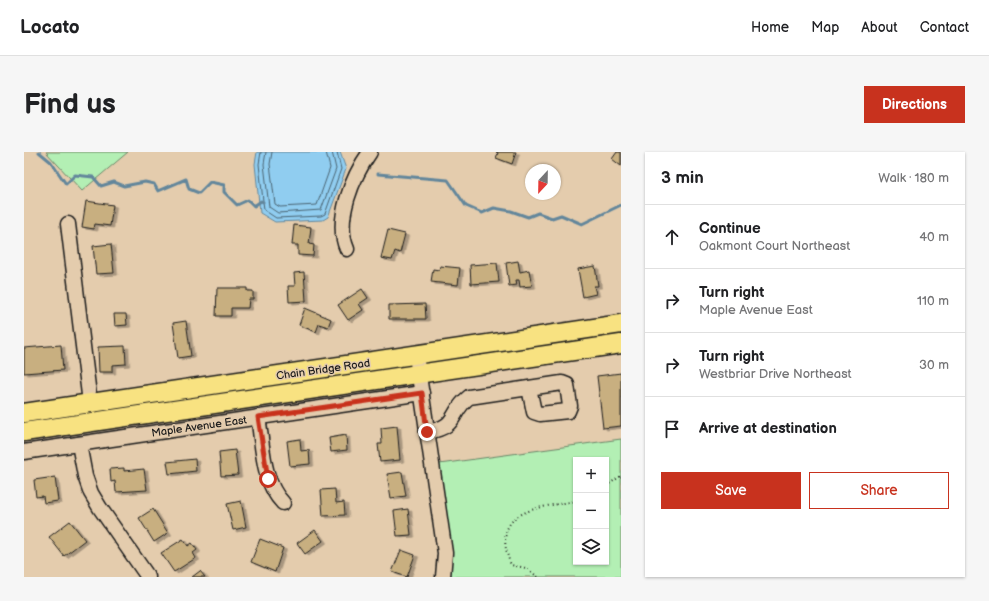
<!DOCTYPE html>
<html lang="en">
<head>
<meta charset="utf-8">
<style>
  :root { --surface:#fff; --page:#f6f6f6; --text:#202124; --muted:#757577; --line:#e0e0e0; --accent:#c8321e }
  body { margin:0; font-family:"Balsamiq Sans",sans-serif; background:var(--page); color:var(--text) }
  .controls { position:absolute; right:12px; bottom:12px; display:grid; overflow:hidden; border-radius:0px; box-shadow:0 1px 3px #0004 }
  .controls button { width:36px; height:36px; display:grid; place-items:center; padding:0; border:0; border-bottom:1px solid var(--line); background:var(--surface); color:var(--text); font:20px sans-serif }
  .compass { position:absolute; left:501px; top:12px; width:36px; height:36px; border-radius:50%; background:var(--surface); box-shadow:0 1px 3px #0004; rotate:202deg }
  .stop { position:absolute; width:12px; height:12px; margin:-9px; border:3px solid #c8321e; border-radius:50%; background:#fff }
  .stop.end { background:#c8321e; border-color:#fff; box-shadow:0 1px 4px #0008 }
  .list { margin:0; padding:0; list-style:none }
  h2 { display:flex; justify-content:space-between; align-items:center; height:52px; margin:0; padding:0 16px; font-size:17px }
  h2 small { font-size:13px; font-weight:400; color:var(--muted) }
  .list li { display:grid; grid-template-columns:26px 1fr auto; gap:12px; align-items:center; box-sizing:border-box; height:64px; padding:0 16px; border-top:1px solid var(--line) }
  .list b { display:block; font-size:15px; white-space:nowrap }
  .list p { margin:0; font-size:13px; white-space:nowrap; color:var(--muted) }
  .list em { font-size:13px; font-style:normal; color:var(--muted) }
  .actions { display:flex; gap:8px; padding:12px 16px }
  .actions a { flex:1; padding:9px 0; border:1px solid var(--accent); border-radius:0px; text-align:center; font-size:14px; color:var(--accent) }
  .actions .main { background:var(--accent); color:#fff }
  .icon { flex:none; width:22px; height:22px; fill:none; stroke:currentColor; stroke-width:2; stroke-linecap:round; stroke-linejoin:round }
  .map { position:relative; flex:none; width:597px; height:425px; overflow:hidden; border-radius:0px }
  header { display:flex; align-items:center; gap:24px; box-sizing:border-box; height:56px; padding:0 20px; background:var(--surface); border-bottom:1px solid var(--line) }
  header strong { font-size:19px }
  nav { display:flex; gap:22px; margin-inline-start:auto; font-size:14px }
  .intro { display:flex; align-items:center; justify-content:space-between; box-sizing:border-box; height:96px; padding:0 24px }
  h1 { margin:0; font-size:28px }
  .button { padding:10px 18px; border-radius:0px; background:var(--accent); color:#fff; font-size:14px; font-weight:700 }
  main { display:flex; gap:24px; padding:0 24px }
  aside { flex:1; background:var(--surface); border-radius:0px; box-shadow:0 1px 3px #0004 }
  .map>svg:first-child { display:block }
  .green { fill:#b3efb4; stroke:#688668; fill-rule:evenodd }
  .water { fill:#90cdf0; stroke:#62869b }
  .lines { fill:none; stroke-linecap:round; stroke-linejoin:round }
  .shore { stroke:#4a6371; stroke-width:1 }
  .stream { stroke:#62869b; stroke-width:3 }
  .building { fill:#c8af80; stroke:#1c1c1c; filter:url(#shadow) }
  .minor-casing { stroke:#1c1c1c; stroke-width:17 }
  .major-casing { stroke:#1c1c1c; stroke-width:21 }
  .path { stroke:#1c1c1c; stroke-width:2; stroke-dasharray:1 3; stroke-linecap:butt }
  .minor { stroke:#e4ccad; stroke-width:14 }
  .major { stroke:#f8e281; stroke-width:18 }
  .route { stroke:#c8321e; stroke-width:5 }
  .labels { text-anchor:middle; stroke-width:3; stroke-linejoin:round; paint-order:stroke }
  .street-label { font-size:11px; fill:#1c1c1c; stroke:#e4ccad }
</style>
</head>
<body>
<header>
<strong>Locato</strong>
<nav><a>Home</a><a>Map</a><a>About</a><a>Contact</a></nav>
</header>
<div class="intro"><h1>Find us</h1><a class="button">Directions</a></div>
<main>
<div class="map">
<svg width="597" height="425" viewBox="0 0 597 425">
  <defs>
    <filter id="shadow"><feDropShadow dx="3.5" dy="2" stdDeviation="0" flood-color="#0004"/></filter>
  </defs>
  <rect width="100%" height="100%" fill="#e4ccad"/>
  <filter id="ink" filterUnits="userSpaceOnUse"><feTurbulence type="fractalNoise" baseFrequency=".025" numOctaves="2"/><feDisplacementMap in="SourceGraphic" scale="8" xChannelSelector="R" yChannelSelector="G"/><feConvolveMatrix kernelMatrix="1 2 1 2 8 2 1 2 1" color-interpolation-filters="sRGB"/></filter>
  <g filter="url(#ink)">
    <g class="green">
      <path d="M22 0H104L58 39Z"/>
      <path d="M597 287V425H418L408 313ZM552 308H582V410H552Z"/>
    </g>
    <path class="water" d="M233 0H316L322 17 304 65 299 68 251 70 236 61 231 12Z"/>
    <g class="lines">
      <g class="shore">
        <path d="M237 0 235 12 240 58 252 66 297 64 301 62 317 17 313 0"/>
        <path d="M242 0 240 12 245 55 254 61 297 58 312 17 308 0"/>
        <path d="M248 0 246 12 251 52 256 55 293 53 306 16 302 0"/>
      </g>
      <g class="stream">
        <path d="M15 0 27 10 42 32 51 23 69 25 77 34 90 30 100 34 121 30 130 32 134 39 162 27 165 37 175 41 186 30 200 33V40L213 53 224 48 230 54 237 49 239 50"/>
        <path d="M354 22 424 28 442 54 458 61 470 56 487 59 504 65 514 61 528 66 537 63 558 72 597 53"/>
      </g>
    </g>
    <g class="building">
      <path d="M472 0H492L488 12 472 6 474 1Z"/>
      <path d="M593 0H597V14L588 7Z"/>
      <path d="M62 49 89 53 86 74 71 72 70 77 58 75Z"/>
      <path d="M270 73 287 75 285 92 290 93 289 104 274 103V93H268Z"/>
      <path d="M364 78 381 82 376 101 371 99 368 108 357 106Z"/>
      <path d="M87 92 90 121 72 122 69 94Z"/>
      <path d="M494 109 496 120 505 118 508 134 496 135 495 128H492L493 133 485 134 482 111Z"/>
      <path d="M473 111 475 130 447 132 446 113Z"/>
      <path d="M416 114 436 116 434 133 407 130 409 117 415 118Z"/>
      <path d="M571 114 574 134H570L572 142 559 145 554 117Z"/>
      <path d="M280 120 282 149 265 150 264 134H271L270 121Z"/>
      <path d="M193 136H223V139H229V147H225L224 156H207V164H192Z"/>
      <path d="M338 137 344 146 335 152 339 158 324 168 314 153Z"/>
      <path d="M401 152 402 167H365V153Z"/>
      <path d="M281 156 307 167 304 175 295 172 292 180 275 173Z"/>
      <path d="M90 162H102L103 173 91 174Z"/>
      <path d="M162 169 167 204 154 206 149 171Z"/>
      <path d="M37 193 39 218 0 221V196Z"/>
      <path d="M101 194 102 212 88 213V220H75L74 195Z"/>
      <path d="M597 221V274L579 276 573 224Z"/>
      <path d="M373 274 376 308 356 310 354 292H358L357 276Z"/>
      <path d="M322 283 323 298 307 300 305 286Z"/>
      <path d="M276 287 277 299 285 298 286 312 266 314 263 289Z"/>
      <path d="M211 298 214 323 197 324 195 300Z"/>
      <path d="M171 307 172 319 145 322 143 310Z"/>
      <path d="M100 316V319L120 317 123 338 92 340 91 329 87 330 86 317Z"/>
      <path d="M378 320 382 344 367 346 363 322Z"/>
      <path d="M31 325 34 349 20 351 19 344 12 345 10 328Z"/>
      <path d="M311 337 312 351 320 350 321 363 299 364 297 338Z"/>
      <path d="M217 349 222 375 209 378 203 352Z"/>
      <path d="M129 357 144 381 130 390 115 366Z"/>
      <path d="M384 357 387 383 373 384 370 359Z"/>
      <path d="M46 369 61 388 40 404 25 385Z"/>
      <path d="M291 378 299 389 281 402 273 391Z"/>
      <path d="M159 387 164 394 168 391 173 398 169 401 172 406 150 420 137 401Z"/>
      <path d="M236 387 259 396 251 420 227 410Z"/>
      <path d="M377 398 391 403 383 425 368 420Z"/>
      <path d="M176 419 181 425H168Z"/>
    </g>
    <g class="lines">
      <g class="minor-casing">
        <g id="minor">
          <path d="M44 72 66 251"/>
          <path d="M323 97C310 68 329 24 346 0"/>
          <path d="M392 203 421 401 419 425"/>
          <path d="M234 265C239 293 238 330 259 351"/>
          <path d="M403 280C436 274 424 262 445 245L538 231 543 233 546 254 544 259 516 262 510 260 505 236"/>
          <path d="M55 292 61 324 67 341 76 356 124 425"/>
          <path d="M0 300 398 241"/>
        </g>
      </g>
      <g class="major-casing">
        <g id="major">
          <path d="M0 261 597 172"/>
          <path d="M0 280 597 192"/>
        </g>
      </g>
      <g class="path">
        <path d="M582 334 597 324"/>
        <path d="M514 425 502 416 487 413C464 357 514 356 552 349"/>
      </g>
      <use href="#minor" class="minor"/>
      <use href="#major" class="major"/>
    </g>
  </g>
  <g class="lines" filter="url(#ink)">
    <path class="route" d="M244 327 234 265 398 241 403 280"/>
  </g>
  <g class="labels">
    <g class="street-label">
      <text transform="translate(299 217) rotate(-8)" y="4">Chain Bridge Road</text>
      <text transform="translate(175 274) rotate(-8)" y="4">Maple Avenue East</text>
    </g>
  </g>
</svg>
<div class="controls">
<button>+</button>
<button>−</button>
<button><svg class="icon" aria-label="layers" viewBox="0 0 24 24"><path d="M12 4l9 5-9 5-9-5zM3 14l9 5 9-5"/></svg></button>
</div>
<svg class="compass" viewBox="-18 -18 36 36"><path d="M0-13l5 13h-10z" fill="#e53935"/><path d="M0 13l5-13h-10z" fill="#757577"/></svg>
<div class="stop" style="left:244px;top:327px"></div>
<div class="stop end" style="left:403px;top:280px"></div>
</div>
<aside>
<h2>3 min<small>Walk · 180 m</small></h2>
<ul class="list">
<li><svg class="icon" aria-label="ahead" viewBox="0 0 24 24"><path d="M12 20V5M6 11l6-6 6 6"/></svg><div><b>Continue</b><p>Oakmont Court Northeast</p></div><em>40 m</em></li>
<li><svg class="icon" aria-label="right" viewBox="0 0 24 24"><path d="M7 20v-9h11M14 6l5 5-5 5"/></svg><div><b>Turn right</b><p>Maple Avenue East</p></div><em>110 m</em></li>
<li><svg class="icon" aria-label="right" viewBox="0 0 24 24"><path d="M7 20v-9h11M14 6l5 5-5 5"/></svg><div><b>Turn right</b><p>Westbriar Drive Northeast</p></div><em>30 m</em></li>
<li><svg class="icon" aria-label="arrive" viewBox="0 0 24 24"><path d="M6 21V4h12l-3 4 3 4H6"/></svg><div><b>Arrive at destination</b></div></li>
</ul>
<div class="actions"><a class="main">Save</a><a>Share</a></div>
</aside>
</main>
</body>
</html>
